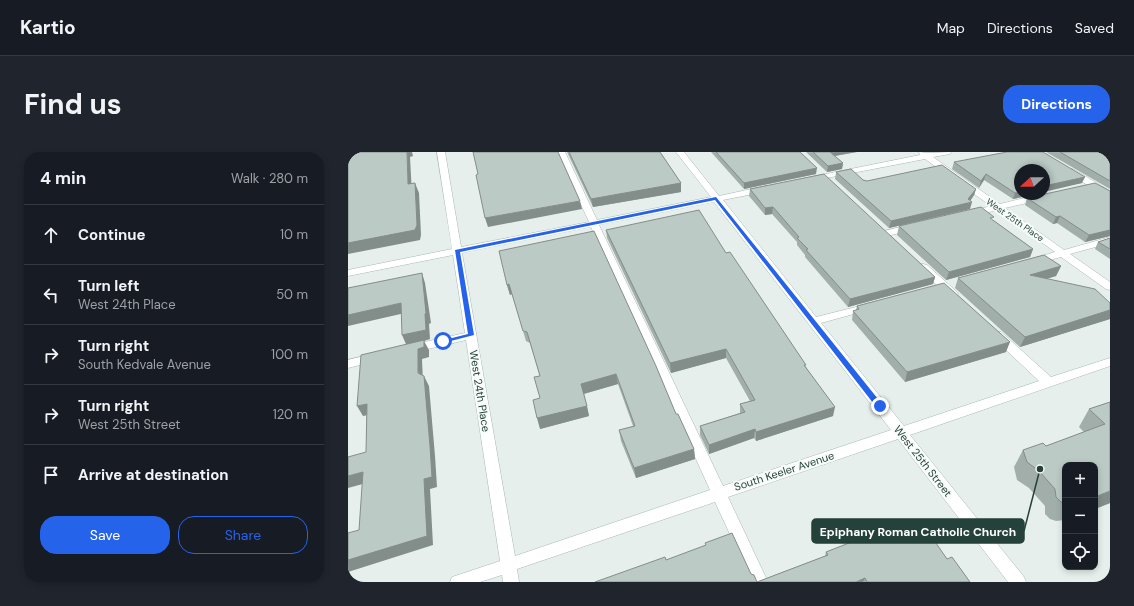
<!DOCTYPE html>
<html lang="en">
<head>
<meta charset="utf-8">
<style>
  :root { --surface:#171b24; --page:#20242c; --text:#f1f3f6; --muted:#9ea1a6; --line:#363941; --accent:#2563eb }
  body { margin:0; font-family:"DM Sans",sans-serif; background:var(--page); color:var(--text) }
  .controls { position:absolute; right:12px; bottom:12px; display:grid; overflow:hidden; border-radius:8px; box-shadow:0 2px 6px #0003 }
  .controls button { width:36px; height:36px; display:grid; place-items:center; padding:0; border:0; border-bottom:1px solid var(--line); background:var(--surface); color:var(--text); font:20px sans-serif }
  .compass { position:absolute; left:666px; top:12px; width:36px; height:36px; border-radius:50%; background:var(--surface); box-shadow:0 2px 6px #0003; rotate:249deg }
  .stop { position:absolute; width:12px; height:12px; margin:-9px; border:3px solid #2563eb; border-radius:50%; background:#fff }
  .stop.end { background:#2563eb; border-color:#fff; box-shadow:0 1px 4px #0008 }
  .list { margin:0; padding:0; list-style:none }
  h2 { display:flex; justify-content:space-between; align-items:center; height:52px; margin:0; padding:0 16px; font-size:17px }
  h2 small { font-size:13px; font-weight:400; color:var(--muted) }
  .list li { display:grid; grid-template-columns:26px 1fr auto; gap:12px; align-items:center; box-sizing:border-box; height:60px; padding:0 16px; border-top:1px solid var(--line) }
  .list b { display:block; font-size:15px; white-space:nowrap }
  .list p { margin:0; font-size:13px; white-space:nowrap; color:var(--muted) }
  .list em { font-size:13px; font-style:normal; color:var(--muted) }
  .actions { display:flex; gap:8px; padding:12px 16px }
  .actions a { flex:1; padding:9px 0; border:1px solid var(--accent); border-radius:16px; text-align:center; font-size:14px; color:var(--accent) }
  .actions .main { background:var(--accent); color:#fff }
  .icon { flex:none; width:22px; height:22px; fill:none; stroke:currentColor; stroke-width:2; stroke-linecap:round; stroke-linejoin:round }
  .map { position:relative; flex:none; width:762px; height:430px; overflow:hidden; border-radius:16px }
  header { display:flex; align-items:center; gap:24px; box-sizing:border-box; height:56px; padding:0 20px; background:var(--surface); border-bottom:1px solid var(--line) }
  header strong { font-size:19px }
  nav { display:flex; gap:22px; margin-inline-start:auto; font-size:14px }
  .intro { display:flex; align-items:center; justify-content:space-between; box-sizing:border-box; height:96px; padding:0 24px }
  h1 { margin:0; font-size:28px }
  .button { padding:10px 18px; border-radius:16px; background:var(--accent); color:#fff; font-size:14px; font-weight:700 }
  main { display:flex; gap:24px; padding:0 24px }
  aside { flex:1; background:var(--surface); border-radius:16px; box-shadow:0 2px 6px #0003 }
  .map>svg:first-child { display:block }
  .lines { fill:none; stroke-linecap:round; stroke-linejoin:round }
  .minor-casing { stroke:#a8b8b2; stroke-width:1 }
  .minor { fill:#fff; fill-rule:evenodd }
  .wall { fill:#a1aea9 }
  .shaded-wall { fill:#838d89 }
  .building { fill:#bbcac4; stroke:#838d89 }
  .route { fill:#2563eb }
  .labels { text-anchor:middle; stroke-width:4; stroke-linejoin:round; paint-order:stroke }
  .far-street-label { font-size:9px; fill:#24423a; stroke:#f7fbf9 }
  .street-label { font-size:11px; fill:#24423a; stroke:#f7fbf9 }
  .leader { fill:none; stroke:#24423a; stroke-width:1.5 }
  .callout-dot { fill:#24423a; stroke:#f7fbf9; stroke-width:1.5 }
  .callout { fill:#24423a; stroke:#24423a; stroke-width:1.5 }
  .callout-label { font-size:12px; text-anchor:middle; font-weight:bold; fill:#fff }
</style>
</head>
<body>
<header>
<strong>Kartio</strong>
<nav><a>Map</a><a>Directions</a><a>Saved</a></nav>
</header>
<div class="intro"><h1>Find us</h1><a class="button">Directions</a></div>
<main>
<aside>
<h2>4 min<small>Walk · 280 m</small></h2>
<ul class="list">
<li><svg class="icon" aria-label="ahead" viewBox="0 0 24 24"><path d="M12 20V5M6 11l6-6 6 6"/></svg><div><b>Continue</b></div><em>10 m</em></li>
<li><svg class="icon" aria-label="left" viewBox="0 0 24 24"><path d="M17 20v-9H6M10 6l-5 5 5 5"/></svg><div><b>Turn left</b><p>West 24th Place</p></div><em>50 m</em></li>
<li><svg class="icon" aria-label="right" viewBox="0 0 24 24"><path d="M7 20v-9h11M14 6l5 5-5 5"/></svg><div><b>Turn right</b><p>South Kedvale Avenue</p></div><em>100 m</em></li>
<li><svg class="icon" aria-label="right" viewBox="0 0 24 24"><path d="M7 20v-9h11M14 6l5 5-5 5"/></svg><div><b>Turn right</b><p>West 25th Street</p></div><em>120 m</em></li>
<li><svg class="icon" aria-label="arrive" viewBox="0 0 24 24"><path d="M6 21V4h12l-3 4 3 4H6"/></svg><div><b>Arrive at destination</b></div></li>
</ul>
<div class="actions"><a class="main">Save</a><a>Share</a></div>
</aside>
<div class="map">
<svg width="762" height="430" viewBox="0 0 762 430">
  <rect width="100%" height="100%" fill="#e6efeb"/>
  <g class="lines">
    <g class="minor-casing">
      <g id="minor">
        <path d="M89 0H97L113 95 241 70 209 0H217L249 68 363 45 328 0H336L371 44 417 34 420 35 421 37 420 39 375 48 468 165 520 152 524 153 525 155 524 157 473 171 556 274 691 229 645 186 643 183 645 180H653L703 225 762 206V214L562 283 676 425 678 430H660L550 287 380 345 420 430H404L367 350 169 417 171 430H155L154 423 132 430H102L104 425 152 409 118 188 63 201 59 200 57 197 59 194 63 193 117 181 105 103 0 124V118L104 97ZM366 50 543 278 375 334 251 73ZM243 75 362 338 167 404 114 101Z"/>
        <path d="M571 0 580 1 603 0 602 2 585 5 652 52 693 42 696 43 697 45 696 47 657 56 716 98 762 85V91L722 102 762 130V138L758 137 713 105 684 113 680 112 679 110 680 108 707 100 649 58 622 65 619 64 618 62 619 60 643 54 577 7 463 29 459 27 463 25 572 3Z"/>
        <path d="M719 17H725L762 39V46L719 21Z"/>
        <path d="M565 72 568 73 570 75 568 77 539 84 534 81 536 79Z"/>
        <path d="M575 112 579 113 609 140 610 142 609 144H601L571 117 570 115 571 113Z"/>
        <path d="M28 201 32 202 34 205 32 208 0 216V208Z"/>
      </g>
    </g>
    <use href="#minor" class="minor"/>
  </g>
  <g class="wall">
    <path d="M219 0H312L333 31V40L245 55Z"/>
    <path d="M363 0H452L468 22 396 37Z"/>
    <path d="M458 0H509L487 4 495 11 494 17 479 20Z"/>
    <path d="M698 0H762V37Z"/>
    <path d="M606 10 734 31 672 42H688L665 47 636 28 631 36 604 17Z"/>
    <path d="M488 20 519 29 628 37 626 43 622 49V57L541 76 487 27Z"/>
    <path d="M402 37 587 125 585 132 500 155 457 105V103L449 93V90L424 62 417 63 401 44Z"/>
    <path d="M762 39V84L737 90 709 71 705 72 677 53 679 46Z"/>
    <path d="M645 68 685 97 682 105 598 128 549 83 551 74Z"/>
    <path d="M258 78 378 101 458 215 485 264 408 289 406 286 361 302 352 283V274L392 261V252L402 249 378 206 323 221 259 86Z"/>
    <path d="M762 86V107L747 97 750 90Z"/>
    <path d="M713 114 708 124 698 127 762 151V167L672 195 607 136 610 126Z"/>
    <path d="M159 133 328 262 346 297 347 307 288 326 273 289 271 278 285 274 270 232 236 242 241 264 192 277V224L182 191 178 189 164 142 162 143Z"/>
    <path d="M509 154 658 200 557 230 504 168 505 159 508 158Z"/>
    <path d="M762 250V351L747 357 717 313V369V368L708 369 702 367 697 362V354L681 336 669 328 666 315 675 298 698 294 736 280 731 275 741 257Z"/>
    <path d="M574 384 599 407 622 430H409L477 404 478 400Z"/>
  </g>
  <g class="shaded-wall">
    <path d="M59 0H64L65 4 62 5 64 42 60 32Z"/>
    <path d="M481 0H509L480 5Z"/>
    <path d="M495 11 494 17 479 20 480 14Z"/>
    <path d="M469 16 468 22 396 37V31Z"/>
    <path d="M638 22 636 28 631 36 633 29Z"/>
    <path d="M737 25 734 31 696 40V34Z"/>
    <path d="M67 31 71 41 73 83 72 88 0 102V91Z"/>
    <path d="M333 31V40L245 55 243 47Z"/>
    <path d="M628 37 626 43 620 52 624 50 622 57 541 76 543 69 620 47Z"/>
    <path d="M672 40V42H688L665 47 667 41Z"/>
    <path d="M232 49 234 57 140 75 137 66Z"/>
    <path d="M425 55 424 62 417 63V56Z"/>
    <path d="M712 64 709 71 705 72 708 65Z"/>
    <path d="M762 78V84L737 90 741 83Z"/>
    <path d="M685 97 682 105 598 128 601 120Z"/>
    <path d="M713 114 708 124 678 133 682 123Z"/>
    <path d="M74 121 77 131 83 171 81 172 82 187 76 189 81 198V205L74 207 75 231 54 183Z"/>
    <path d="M587 125 585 132 500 155 502 147Z"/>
    <path d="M161 132 164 142 162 143 159 133Z"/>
    <path d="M53 151 57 161 0 174V163Z"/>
    <path d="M762 158V167L672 195 677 185Z"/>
    <path d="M662 190 658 200 557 230 559 220Z"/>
    <path d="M378 197V206L323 221 322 211Z"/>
    <path d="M268 222 270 232 235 242 233 232Z"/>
    <path d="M76 224 81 234 87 304 89 335 82 337 85 393 0 420V408L76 327Z"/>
    <path d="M19 252 25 262 15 264 9 254Z"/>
    <path d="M239 254 241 264 192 277 189 266Z"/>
    <path d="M487 255 485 264 408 289V280Z"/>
    <path d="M407 277 406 286 361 302V293Z"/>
    <path d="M346 297 347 307 288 326 286 316Z"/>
    <path d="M15 320 22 330 0 336V324Z"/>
    <path d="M762 339V351L747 357V346Z"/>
    <path d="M517 426 515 430H508Z"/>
  </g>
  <g class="building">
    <path d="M0 0H59L60 32 67 31 69 73 67 78 0 91Z"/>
    <path d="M125 0H210L232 49 137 66 128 23 130 22Z"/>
    <path d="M221 0H312L333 31 243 47Z"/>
    <path d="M368 0H452L469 16 396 31Z"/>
    <path d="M465 0H482L495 11 480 14Z"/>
    <path d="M659 0H695L737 25 696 34V18H672V40L667 41 638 22 633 29 606 10Z"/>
    <path d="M712 0H762V29Z"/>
    <path d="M594 13 628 37 620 47 624 50 543 69 488 20 503 17 515 28 519 29Z"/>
    <path d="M476 22 587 125 502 147 458 98 460 97 449 86 451 85 425 55 417 56 402 37Z"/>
    <path d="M747 31 762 39V78L741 83 712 64 708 65 679 46Z"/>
    <path d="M633 55 646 65 642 66 685 97 601 120 551 74Z"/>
    <path d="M351 58 378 101 382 100 458 213H456L487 255 408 280 407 277 361 293 352 274 397 260 392 252 407 248 378 197 322 211 258 78Z"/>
    <path d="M246 79 308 214 328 262H330L346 297 286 316 271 278 287 274 268 222 233 232 239 254 189 266 185 248 192 246 186 225 192 224 179 180 175 179 161 132 159 133 151 99Z"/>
    <path d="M762 86V97L750 90Z"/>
    <path d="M696 103 713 114 682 123 747 137 762 151V158L677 185 610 126Z"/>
    <path d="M74 121 78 161 77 162 78 178 54 183 53 151 0 163V136Z"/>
    <path d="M596 131 662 190 559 220 505 159 511 157 509 154Z"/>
    <path d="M76 188V195L70 197V221L76 224 82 294 84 325 76 327 79 384 0 408V381L11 378 15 320 0 324V305L18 300 19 252 9 254 13 203Z"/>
    <path d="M762 250V339L747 345 750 348 747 349V313H717V351L713 350 708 345 707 337 691 319 679 310 675 298 695 291 698 294 757 272 741 257Z"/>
    <path d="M562 367 574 384 581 381 599 407 604 405 622 430H519L517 426 508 430H409L480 403 478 400Z"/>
    <path d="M384 381 403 422 406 423 409 430H247L317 405 318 408 358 393 357 391Z"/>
  </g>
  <path class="route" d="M368 45 534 252V256H529L367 48 112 100 126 183 95 191 92 189 120 182 107 98Z"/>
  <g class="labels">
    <g class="far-street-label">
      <text transform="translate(667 68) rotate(35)" y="3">West 25th Place</text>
    </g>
    <g class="street-label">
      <text transform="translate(132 239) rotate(81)" y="4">West 24th Place</text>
      <text transform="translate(575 309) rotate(52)" y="4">West 25th Street</text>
      <text transform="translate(436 319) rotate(-18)" y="4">South Keeler Avenue</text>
    </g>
  </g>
  <path class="leader" d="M692 317L676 379"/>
  <circle class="callout-dot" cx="692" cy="317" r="4"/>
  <rect class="callout" x="464" y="367" width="212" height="24" rx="4"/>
  <g class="callout-label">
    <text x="570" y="384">Epiphany Roman Catholic Church</text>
  </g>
</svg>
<div class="controls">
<button>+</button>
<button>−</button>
<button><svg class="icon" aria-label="locate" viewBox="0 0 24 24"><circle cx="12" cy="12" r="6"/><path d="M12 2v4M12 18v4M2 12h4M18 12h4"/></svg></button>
</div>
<svg class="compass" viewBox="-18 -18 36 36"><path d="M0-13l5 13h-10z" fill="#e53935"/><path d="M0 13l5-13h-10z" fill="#9ea1a6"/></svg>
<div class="stop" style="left:95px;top:189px"></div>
<div class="stop end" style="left:532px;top:254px"></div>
</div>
</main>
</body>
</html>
